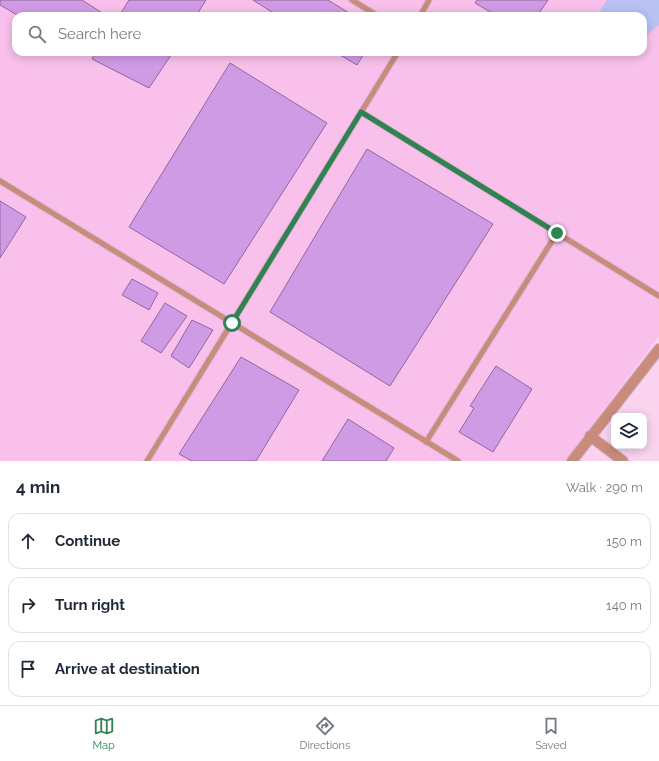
<!DOCTYPE html>
<html lang="en">
<head>
<meta charset="utf-8">
<style>
  :root { --surface:#fff; --page:#f2f2f3; --text:#1f2937; --muted:#747a83; --line:#e0e1e3; --accent:#2f8254 }
  body { margin:0; font-family:Raleway,sans-serif; background:var(--page); color:var(--text) }
  .controls { position:absolute; right:12px; bottom:12px; display:grid; overflow:hidden; border-radius:8px; box-shadow:0 2px 10px #0003 }
  .controls button { width:36px; height:36px; display:grid; place-items:center; padding:0; border:0; border-bottom:1px solid var(--line); background:var(--surface); color:var(--text); font:20px sans-serif }
  .stop { position:absolute; width:12px; height:12px; margin:-9px; border:3px solid #2f8254; border-radius:50%; background:#fff }
  .stop.end { background:#2f8254; border-color:#fff; box-shadow:0 1px 4px #0008 }
  .list { margin:0; padding:0; list-style:none }
  h2 { display:flex; justify-content:space-between; align-items:center; height:52px; margin:0; padding:0 16px; font-size:17px }
  h2 small { font-size:13px; font-weight:400; color:var(--muted) }
  .list li { display:grid; grid-template-columns:26px 1fr auto; gap:12px; align-items:center; box-sizing:border-box; height:56px; margin:0 8px 8px; padding:0 8px; border:1px solid var(--line); border-radius:12px }
  .list b { display:block; font-size:15px; white-space:nowrap }
  .list em { font-size:13px; font-style:normal; color:var(--muted) }
  .icon { flex:none; width:22px; height:22px; fill:none; stroke:currentColor; stroke-width:2; stroke-linecap:round; stroke-linejoin:round }
  .map { position:relative; flex:none; width:659px; height:461px; overflow:hidden }
  .search { position:absolute; background:var(--surface); box-shadow:0 2px 10px #0003; left:12px; right:12px; top:12px; height:44px; display:flex; align-items:center; gap:10px; box-sizing:border-box; padding:0 14px; border-radius:12px; color:var(--muted); font-size:15px }
  .sheet { height:244px; background:var(--surface) }
  nav { display:flex; justify-content:space-around; align-items:center; box-sizing:border-box; height:56px; border-top:1px solid var(--line); background:var(--surface); font-size:11px; color:var(--muted) }
  nav a { display:grid; justify-items:center; gap:2px }
  nav .on { color:var(--accent) }
  .map>svg:first-child { display:block }
  .built { fill:#f8c0ea; fill-rule:evenodd }
  .water { fill:#b8c2f3 }
  .building { fill:#d09be5; stroke:#9068a0 }
  .lines { fill:none; stroke-linecap:round; stroke-linejoin:round }
  .lane-casing { stroke:#d6b2cc; stroke-width:7 }
  .street-casing { stroke:#d6b2cc; stroke-width:12 }
  .lane { stroke:#c98b7b; stroke-width:5 }
  .street { stroke:#c98b7b; stroke-width:10 }
  .route { stroke:#2f8254; stroke-width:5 }
</style>
</head>
<body>
<div class="map">
<svg width="659" height="461" viewBox="0 0 659 461">
  <rect width="100%" height="100%" fill="#fad3ef"/>
  <path class="built" d="M0 0H659V336L565 461H0ZM16 16H643V52H16Z"/>
  <path class="water" d="M607 0H659V25L643 38V16H597Z"/>
  <g class="building">
    <path d="M0 0H82L107 16H19L0 5Z"/>
    <path d="M129 0H206L196 16H119Z"/>
    <path d="M253 0H328L354 16H278Z"/>
    <path d="M477 0H548L537 16H497L475 3Z"/>
    <path d="M96 52H173L149 88 92 59Z"/>
    <path d="M335 52H365L357 65Z"/>
    <path d="M230 63 327 123 224 284 129 227Z"/>
    <path d="M367 149 493 224 390 386 270 312Z"/>
    <path d="M0 201 26 217 0 258Z"/>
    <path d="M132 279 158 293 149 310 122 295Z"/>
    <path d="M165 303 187 316 161 353 141 341Z"/>
    <path d="M192 320 213 330 189 368 171 356Z"/>
    <path d="M241 357 299 390 256 461H192L179 454Z"/>
    <path d="M496 366 532 389 493 452 459 432 474 408 470 406Z"/>
    <path d="M348 419 394 448 386 461H322Z"/>
  </g>
  <g class="lines">
    <g class="lane-casing">
      <g id="lane">
        <path d="M352 0 378 16"/>
        <path d="M420 16 429 0"/>
        <path d="M361 112 659 296"/>
        <path d="M0 181 458 461"/>
        <path d="M426 442 557 233"/>
        <path d="M147 461 398 52"/>
      </g>
    </g>
    <g class="street-casing">
      <g id="street">
        <path d="M590 436 623 461"/>
        <path d="M572 461 659 349"/>
      </g>
    </g>
    <use href="#lane" class="lane"/>
    <use href="#street" class="street"/>
  </g>
  <g class="lines">
    <path class="route" d="M232 323 361 112 557 233"/>
  </g>
</svg>
<div class="controls">
<button><svg class="icon" aria-label="layers" viewBox="0 0 24 24"><path d="M12 4l9 5-9 5-9-5zM3 14l9 5 9-5"/></svg></button>
</div>
<div class="stop" style="left:232px;top:323px"></div>
<div class="stop end" style="left:557px;top:233px"></div>
<div class="search"><svg class="icon" aria-label="search" viewBox="0 0 24 24"><circle cx="10" cy="10" r="6"/><path d="M15 15l6 6"/></svg>Search here</div>
</div>
<section class="sheet">
<h2>4 min<small>Walk · 290 m</small></h2>
<ul class="list">
<li><svg class="icon" aria-label="ahead" viewBox="0 0 24 24"><path d="M12 20V5M6 11l6-6 6 6"/></svg><div><b>Continue</b></div><em>150 m</em></li>
<li><svg class="icon" aria-label="right" viewBox="0 0 24 24"><path d="M7 20v-9h11M14 6l5 5-5 5"/></svg><div><b>Turn right</b></div><em>140 m</em></li>
<li><svg class="icon" aria-label="arrive" viewBox="0 0 24 24"><path d="M6 21V4h12l-3 4 3 4H6"/></svg><div><b>Arrive at destination</b></div></li>
</ul>
</section>
<nav>
<a class="on"><svg class="icon" aria-label="map" viewBox="0 0 24 24"><path d="M3 6l6-2 6 2 6-2v14l-6 2-6-2-6 2zM9 4v14M15 6v14"/></svg>Map</a>
<a><svg class="icon" aria-label="directions" viewBox="0 0 24 24"><path d="M12 3l9 9-9 9-9-9zM9 14v-3h6M13 9l2 2-2 2"/></svg>Directions</a>
<a><svg class="icon" aria-label="saved" viewBox="0 0 24 24"><path d="M7 4h10v16l-5-4-5 4z"/></svg>Saved</a>
</nav>
</body>
</html>
